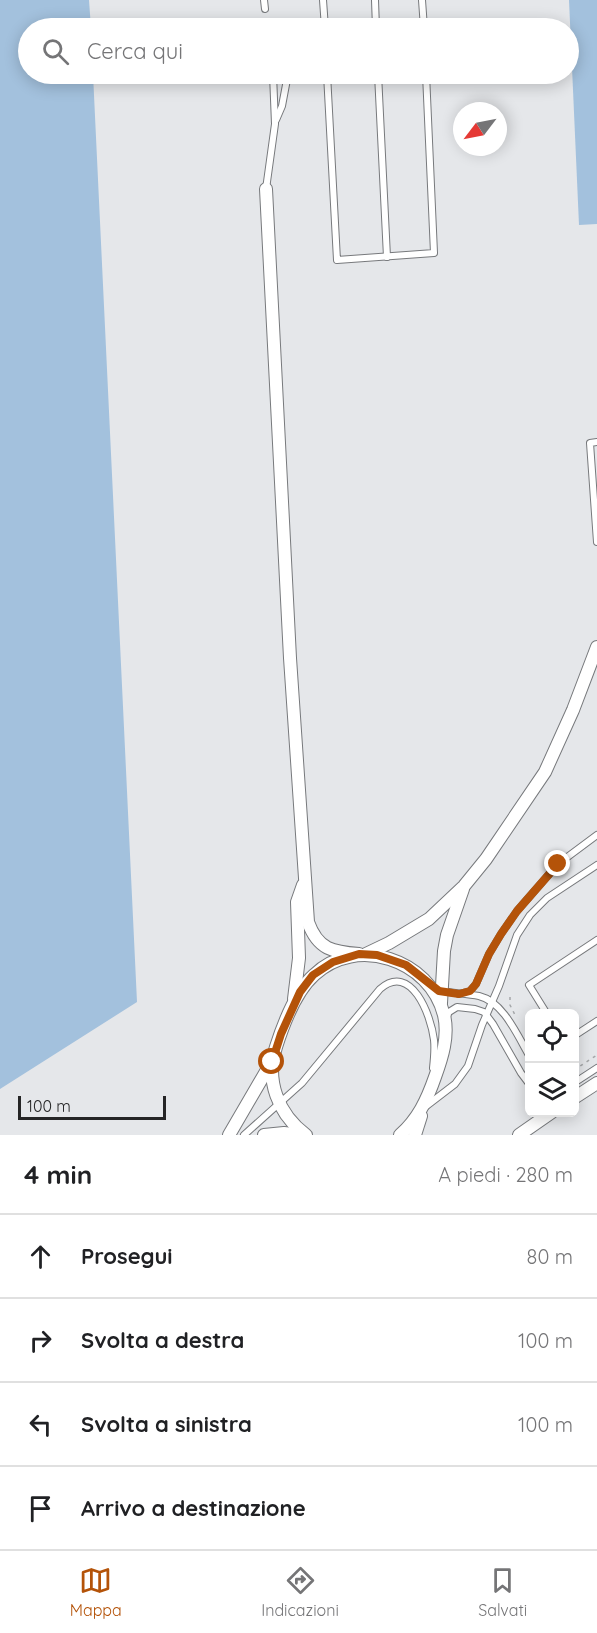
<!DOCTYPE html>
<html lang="it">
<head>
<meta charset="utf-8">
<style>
  :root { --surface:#fff; --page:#f6f6f6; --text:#202124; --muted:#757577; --line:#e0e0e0; --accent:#b45309 }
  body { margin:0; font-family:Quicksand,sans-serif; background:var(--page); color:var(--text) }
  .controls { position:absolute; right:18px; bottom:18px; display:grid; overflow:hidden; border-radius:9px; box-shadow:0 3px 15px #0003 }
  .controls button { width:54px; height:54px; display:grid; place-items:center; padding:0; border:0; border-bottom:2px solid var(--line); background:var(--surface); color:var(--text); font:30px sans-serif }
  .compass { position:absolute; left:453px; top:102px; width:54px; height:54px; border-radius:50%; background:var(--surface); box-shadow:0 3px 15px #0003; rotate:238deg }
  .scale { position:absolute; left:18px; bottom:15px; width:148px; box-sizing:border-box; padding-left:6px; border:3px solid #252526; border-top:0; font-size:16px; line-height:21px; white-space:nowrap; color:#252526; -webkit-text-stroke:4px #e5e7ea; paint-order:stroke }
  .stop { position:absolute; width:18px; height:18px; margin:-14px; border:4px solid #b45309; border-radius:50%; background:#fff }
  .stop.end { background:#b45309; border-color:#fff; box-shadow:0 2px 6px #0008 }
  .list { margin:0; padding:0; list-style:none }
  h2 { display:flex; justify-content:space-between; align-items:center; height:78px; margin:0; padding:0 24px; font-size:26px }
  h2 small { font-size:20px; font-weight:400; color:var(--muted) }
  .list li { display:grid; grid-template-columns:39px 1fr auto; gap:18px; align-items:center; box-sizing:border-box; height:84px; padding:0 24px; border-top:2px solid var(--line) }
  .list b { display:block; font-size:22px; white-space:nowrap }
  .list em { font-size:20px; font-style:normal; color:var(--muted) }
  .icon { flex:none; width:33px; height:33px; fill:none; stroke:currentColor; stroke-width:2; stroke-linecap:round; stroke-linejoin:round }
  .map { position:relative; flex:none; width:597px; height:1135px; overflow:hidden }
  .search { position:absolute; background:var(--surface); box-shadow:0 3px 15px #0003; left:18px; right:18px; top:18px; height:66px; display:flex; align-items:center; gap:15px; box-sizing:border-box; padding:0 21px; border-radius:33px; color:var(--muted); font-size:22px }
  .sheet { height:414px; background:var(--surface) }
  nav { display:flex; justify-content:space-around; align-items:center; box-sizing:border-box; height:84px; border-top:2px solid var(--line); background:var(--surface); font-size:16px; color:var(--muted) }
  nav a { display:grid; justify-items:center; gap:3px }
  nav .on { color:var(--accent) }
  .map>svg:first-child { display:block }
  .water { fill:#a3c1dd }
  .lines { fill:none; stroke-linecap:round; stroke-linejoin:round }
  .service-casing { stroke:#77797c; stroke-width:8 }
  .minor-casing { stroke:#77797c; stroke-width:14 }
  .path { stroke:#a5a7a9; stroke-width:1.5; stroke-dasharray:3 4.5; stroke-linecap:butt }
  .service { stroke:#fff; stroke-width:6 }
  .minor { stroke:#fff; stroke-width:12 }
  .route { stroke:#b45309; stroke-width:8 }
</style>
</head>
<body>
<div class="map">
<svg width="597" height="1135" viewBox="0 0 597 1135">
  <rect width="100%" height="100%" fill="#e5e7ea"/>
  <g class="water">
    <path d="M0 0H89L91 28H28V74H93L137 1002 0 1089Z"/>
    <path d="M569 0H597V224L579 225Z"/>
  </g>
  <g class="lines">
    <g class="service-casing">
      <g id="service">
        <path d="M264 0 265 9"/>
        <path d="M323 0 325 28"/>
        <path d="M375 0 376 28"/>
        <path d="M422 0 424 28"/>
        <path d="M327 74 337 260 434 253 426 74"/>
        <path d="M378 74 387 257"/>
        <path d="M276 120 282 106 288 74"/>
        <path d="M266 189 275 124 273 74"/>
        <path d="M597 442 590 443 597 542"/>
        <path d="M441 991C454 993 467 994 479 996 504 1002 518 1037 530 1057"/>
        <path d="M459 994 470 991 476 984 489 954 501 934 517 911 558 864 597 835"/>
        <path d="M547 1014 529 985 597 940"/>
        <path d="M446 1018 449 1012 457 1007 475 1009 484 1012 493 1024 521 1073 530 1085"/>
        <path d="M574 1036 597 1021"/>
        <path d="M574 1083 597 1068"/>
        <path d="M425 1107 455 1084 468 1066 482 1025 499 986 517 935 530 915 547 898 597 865"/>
        <path d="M244 1135 302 1083 380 989C411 962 431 1015 434 1040 435 1049 434 1059 433 1068"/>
      </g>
    </g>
    <g class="minor-casing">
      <g id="minor">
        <path d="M266 189 290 658 308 922C318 950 333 952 359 954"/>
        <path d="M366 954 389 943 429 919 464 886 486 859 545 772 573 710 597 647"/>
        <path d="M294 999 299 958 297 902 303 885"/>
        <path d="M441 1003 444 951 447 935 463 889"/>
        <path d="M574 1098 597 1083"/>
        <path d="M229 1135 271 1063"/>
        <path d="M264 1135 284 1133 302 1135"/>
        <path d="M306 1135C278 1114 265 1080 276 1047 283 1025 296 991 314 975 356 935 430 959 444 1015 449 1036 442 1058 435 1077 427 1100 418 1119 400 1135"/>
        <path d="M415 1135 421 1116"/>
        <path d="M519 1135 552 1112"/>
      </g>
    </g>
    <g class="path">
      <path d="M510 997V1005L515 1015"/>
      <path d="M574 1070 597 1055"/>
    </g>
    <use href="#service" class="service"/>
    <use href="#minor" class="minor"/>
  </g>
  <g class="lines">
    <path class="route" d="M272 1062 281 1034 300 992 313 975 333 962 359 954 377 955 406 965 439 991 459 994 470 991 476 984 489 954 501 934 517 911 558 864"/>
  </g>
</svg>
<div class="controls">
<button><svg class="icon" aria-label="locate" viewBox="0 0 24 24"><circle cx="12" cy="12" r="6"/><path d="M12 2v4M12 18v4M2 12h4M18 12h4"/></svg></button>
<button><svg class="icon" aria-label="layers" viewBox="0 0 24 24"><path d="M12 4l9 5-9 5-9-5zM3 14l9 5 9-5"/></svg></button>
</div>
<svg class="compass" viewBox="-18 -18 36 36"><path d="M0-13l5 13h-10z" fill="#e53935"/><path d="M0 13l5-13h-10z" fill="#757577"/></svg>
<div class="scale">100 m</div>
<div class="stop" style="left:272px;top:1062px"></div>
<div class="stop end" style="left:558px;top:864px"></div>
<div class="search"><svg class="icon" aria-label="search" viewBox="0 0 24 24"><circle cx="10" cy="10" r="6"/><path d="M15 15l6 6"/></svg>Cerca qui</div>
</div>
<section class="sheet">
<h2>4 min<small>A piedi · 280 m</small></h2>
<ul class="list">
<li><svg class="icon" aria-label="ahead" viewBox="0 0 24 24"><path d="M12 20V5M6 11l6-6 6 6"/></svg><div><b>Prosegui</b></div><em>80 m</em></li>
<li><svg class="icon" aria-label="right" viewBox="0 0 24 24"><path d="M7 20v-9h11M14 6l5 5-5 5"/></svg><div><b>Svolta a destra</b></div><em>100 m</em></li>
<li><svg class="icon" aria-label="left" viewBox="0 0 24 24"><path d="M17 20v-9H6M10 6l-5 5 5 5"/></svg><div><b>Svolta a sinistra</b></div><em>100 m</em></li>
<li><svg class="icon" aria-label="arrive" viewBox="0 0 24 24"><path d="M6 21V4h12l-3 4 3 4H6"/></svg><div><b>Arrivo a destinazione</b></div></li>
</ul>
</section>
<nav>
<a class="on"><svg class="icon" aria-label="map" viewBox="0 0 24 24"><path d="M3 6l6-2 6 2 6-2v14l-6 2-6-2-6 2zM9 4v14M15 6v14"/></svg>Mappa</a>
<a><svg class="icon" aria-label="directions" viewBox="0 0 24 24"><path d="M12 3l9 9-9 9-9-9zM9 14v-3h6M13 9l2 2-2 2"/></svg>Indicazioni</a>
<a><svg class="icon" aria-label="saved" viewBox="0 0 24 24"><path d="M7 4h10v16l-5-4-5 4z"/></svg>Salvati</a>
</nav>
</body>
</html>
